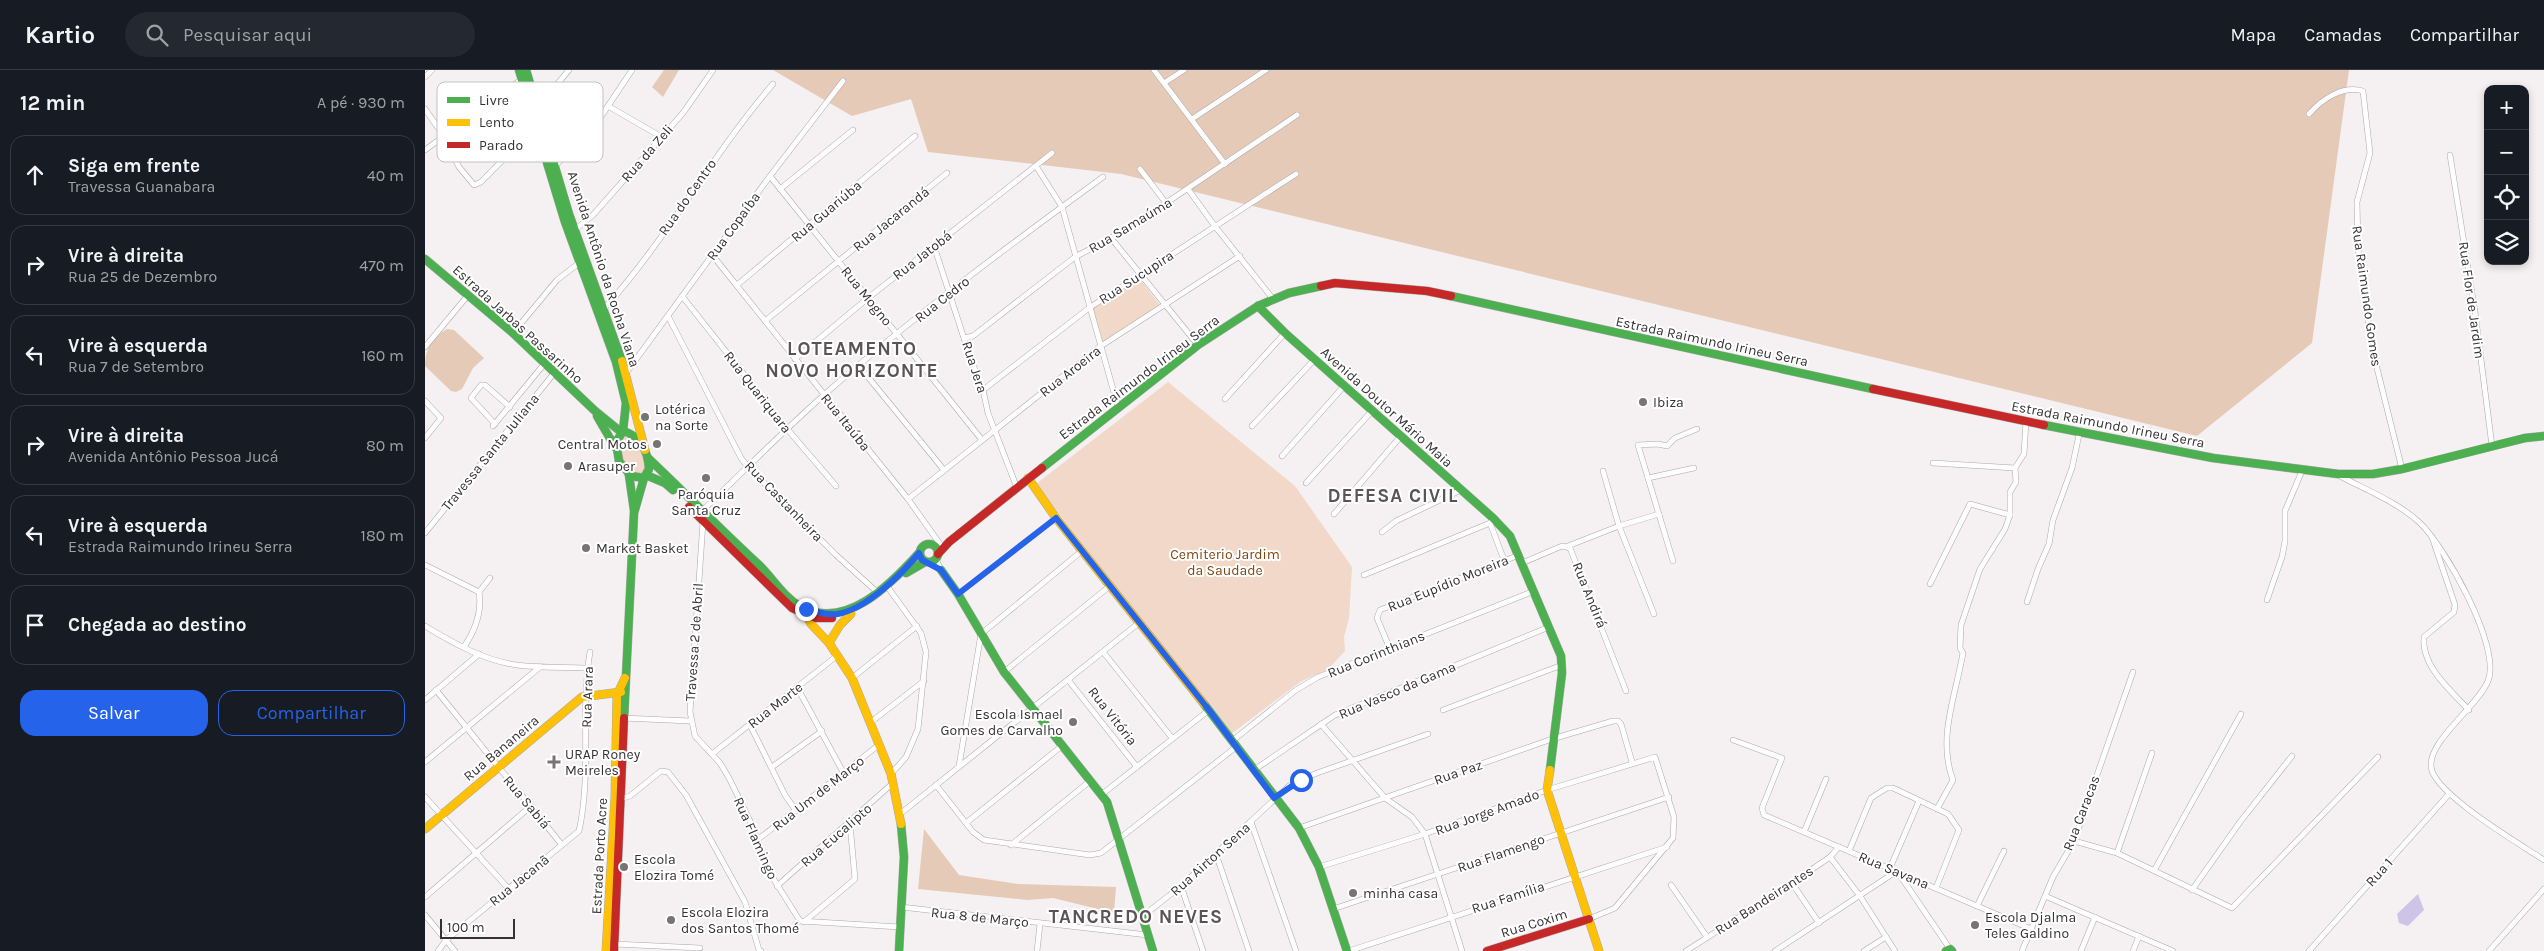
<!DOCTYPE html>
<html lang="pt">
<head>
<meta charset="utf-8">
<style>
  :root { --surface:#171b24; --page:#242831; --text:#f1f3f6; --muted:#9ea1a6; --line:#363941; --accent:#2563eb }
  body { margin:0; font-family:Karla,sans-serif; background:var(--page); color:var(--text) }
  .controls { position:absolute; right:15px; top:15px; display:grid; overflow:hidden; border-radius:10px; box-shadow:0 2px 8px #0003 }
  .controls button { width:45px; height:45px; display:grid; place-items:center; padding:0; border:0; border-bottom:1px solid var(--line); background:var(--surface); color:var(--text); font:25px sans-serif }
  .scale { position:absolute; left:15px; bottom:12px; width:75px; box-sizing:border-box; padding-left:5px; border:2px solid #353233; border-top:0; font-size:14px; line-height:18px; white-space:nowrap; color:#353233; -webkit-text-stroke:4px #fff; paint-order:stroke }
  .stop { position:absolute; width:15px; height:15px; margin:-11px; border:4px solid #2563eb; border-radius:50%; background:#fff }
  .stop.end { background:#2563eb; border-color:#fff; box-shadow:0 1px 5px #0008 }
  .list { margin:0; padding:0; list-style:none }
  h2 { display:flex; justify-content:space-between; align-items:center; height:65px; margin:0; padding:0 20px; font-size:21px }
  h2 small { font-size:16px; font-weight:400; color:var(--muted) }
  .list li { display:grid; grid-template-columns:32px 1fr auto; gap:15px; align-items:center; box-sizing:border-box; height:80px; margin:0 10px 10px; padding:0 10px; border:1px solid var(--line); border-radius:15px }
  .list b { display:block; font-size:19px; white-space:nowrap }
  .list p { margin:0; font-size:16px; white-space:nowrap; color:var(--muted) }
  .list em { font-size:16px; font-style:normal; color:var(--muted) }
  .actions { display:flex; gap:10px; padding:15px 20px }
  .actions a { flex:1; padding:11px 0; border:1px solid var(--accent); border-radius:15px; text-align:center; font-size:18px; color:var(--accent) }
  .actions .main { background:var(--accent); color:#fff }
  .icon { flex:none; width:28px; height:28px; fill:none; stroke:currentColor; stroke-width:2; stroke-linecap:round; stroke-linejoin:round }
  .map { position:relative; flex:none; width:2119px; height:881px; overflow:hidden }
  header { display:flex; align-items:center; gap:30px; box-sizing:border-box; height:70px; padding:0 25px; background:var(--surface); border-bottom:1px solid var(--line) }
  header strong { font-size:24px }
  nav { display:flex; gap:28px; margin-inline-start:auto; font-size:18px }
  .search { width:350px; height:45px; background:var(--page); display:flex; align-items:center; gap:12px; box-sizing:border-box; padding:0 18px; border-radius:28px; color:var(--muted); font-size:19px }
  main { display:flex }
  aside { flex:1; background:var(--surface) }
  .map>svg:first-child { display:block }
  .green { fill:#f1d8c8 }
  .forest { fill:#e6cab8 }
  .water { fill:#ccc5e8 }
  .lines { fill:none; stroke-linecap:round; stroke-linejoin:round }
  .street-casing { stroke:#aca8a9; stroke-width:6 }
  .fast-casing { stroke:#aca8a9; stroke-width:9 }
  .slow-casing { stroke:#aca8a9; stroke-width:9 }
  .jam-casing { stroke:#aca8a9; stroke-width:9 }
  .street { stroke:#fefdfd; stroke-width:5 }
  .fast { stroke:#4caf50; stroke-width:8 }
  .slow { stroke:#ffc107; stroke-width:8 }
  .jam { stroke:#c62828; stroke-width:8 }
  .route { stroke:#2563eb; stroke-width:6 }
  .poi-dot { fill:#787476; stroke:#fff; stroke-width:2 }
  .labels { text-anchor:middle; stroke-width:4; stroke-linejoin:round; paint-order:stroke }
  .street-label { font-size:14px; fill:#353233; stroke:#fff }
  .poi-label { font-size:14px; fill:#353233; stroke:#fff; text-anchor:start }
  .park-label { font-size:14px; fill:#804611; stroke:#fff }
  .district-label { font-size:19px; font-weight:bold; letter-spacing:1px; fill:#5b5457; stroke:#fff }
  .key { fill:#fff; stroke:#c2c2c2; stroke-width:1 }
  .key-label { font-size:14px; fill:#353233 }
</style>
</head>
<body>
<header>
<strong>Kartio</strong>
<div class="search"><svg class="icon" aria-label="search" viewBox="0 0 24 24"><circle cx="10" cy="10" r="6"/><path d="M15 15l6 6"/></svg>Pesquisar aqui</div>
<nav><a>Mapa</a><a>Camadas</a><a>Compartilhar</a></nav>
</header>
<main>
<aside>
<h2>12 min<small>A pé · 930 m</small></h2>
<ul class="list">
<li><svg class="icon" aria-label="ahead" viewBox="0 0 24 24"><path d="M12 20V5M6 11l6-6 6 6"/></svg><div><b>Siga em frente</b><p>Travessa Guanabara</p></div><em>40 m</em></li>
<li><svg class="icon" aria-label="right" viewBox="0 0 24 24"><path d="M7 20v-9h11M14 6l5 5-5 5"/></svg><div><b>Vire à direita</b><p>Rua 25 de Dezembro</p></div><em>470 m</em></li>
<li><svg class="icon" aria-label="left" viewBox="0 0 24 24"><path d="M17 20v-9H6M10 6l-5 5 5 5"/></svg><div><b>Vire à esquerda</b><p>Rua 7 de Setembro</p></div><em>160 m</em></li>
<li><svg class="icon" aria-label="right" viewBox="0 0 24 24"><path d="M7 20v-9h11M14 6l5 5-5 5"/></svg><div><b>Vire à direita</b><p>Avenida Antônio Pessoa Jucá</p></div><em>80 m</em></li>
<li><svg class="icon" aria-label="left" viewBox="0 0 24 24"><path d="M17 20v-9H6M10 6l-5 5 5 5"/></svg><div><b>Vire à esquerda</b><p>Estrada Raimundo Irineu Serra</p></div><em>180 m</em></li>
<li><svg class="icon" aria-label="arrive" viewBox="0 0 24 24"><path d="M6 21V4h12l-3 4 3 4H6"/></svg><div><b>Chegada ao destino</b></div></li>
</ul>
<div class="actions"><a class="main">Salvar</a><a>Compartilhar</a></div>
</aside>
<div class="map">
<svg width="2119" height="881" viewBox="0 0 2119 881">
  <rect width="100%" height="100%" fill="#f5f0f2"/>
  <g class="green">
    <path d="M714 208 735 235 678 272 668 238Z"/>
    <path d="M743 312 870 416 927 497 924 548 919 567 920 581 903 599 875 612 806 664 611 414Z"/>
    <path d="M199 364C213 369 220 384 221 398L217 405 206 402C195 387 190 381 199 364Z"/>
  </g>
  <g class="forest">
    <path d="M239 0H254L238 27 227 17Z"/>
    <path d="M348 0H1924L1887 273 1772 366 696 104 503 82 486 29 427 46Z"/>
    <path d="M22 259 29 260 59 288 48 298 37 319 31 322 26 321 0 296C0 279 7 267 22 259Z"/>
    <path d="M499 759 534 805 593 814 691 817 689 843 628 828 603 830 493 819Z"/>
  </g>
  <path class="water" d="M1993 824 1999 840 1983 856 1974 853 1972 844Z"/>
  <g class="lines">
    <g class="street-casing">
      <g id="street">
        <path d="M729 0 800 94"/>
        <path d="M0 7 7 0"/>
        <path d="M739 13 759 0"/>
        <path d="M183 36 235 66"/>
        <path d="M113 37 144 0"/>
        <path d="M0 39 18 65 34 97 49 115 56 112 112 55"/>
        <path d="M1884 44C1897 29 1918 15 1938 21L1945 83 1932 132 1933 179 1947 278 1977 399"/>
        <path d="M767 49 841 0"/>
        <path d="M0 80 97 9"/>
        <path d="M2025 85 2050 242 2067 376"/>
        <path d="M131 95 171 54 207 0"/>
        <path d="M611 96 637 137 693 337"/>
        <path d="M715 99 741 133"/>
        <path d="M345 106 557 370"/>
        <path d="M355 119 428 60"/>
        <path d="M763 119 789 155 848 229"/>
        <path d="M150 160 168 145 258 43 288 0"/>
        <path d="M686 168 773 275"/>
        <path d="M509 176 546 290 558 320 563 343 592 418"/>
        <path d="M288 186 483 429 515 474"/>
        <path d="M312 215 490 66"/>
        <path d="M257 226 363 360 411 416"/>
        <path d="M177 241C241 171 286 86 348 14"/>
        <path d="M243 246 316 388 323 397 411 485 452 522"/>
        <path d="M340 251 522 103"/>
        <path d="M88 263 132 210 154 193"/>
        <path d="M540 268 548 266 650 187 686 168 741 133 872 45"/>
        <path d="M0 277 44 224"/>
        <path d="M370 289 443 228 627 83"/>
        <path d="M434 296 519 400"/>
        <path d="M201 303 345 106 418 11"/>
        <path d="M558 320 664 238 871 104"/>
        <path d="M800 329 860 263"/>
        <path d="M0 331 16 348 0 368"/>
        <path d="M70 354 46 328 56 315H60L85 337"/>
        <path d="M68 356 120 293"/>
        <path d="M827 356 890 289"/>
        <path d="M857 386 919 316"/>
        <path d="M1508 393 1590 398"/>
        <path d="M1178 401 1194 456 1229 544"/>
        <path d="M1915 406C1941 420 1972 432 1994 452 2019 475 2077 577 2063 611 2052 638 1998 674 2007 701 2017 728 2093 773 2119 790"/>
        <path d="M1223 408 1269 398"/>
        <path d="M881 413 947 341"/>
        <path d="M483 429 676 276 815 186"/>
        <path d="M276 442C317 403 357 362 400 324 488 247 583 176 678 107"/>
        <path d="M909 444 976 366"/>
        <path d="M278 452 265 642 270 666 295 693 304 708 326 753 343 800 375 851 475 857"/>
        <path d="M1065 453 1079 490"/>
        <path d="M957 462 971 451 1036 420"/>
        <path d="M0 463 130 302"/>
        <path d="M2007 467 2030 535 2029 542 1999 567C1996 596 2026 621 2044 640"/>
        <path d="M1143 476 1194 456 1234 444"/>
        <path d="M511 489 516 500"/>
        <path d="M1248 491 1213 375 1233 374 1242 376 1250 368 1272 359"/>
        <path d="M503 492 516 500"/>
        <path d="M1097 493 1137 476 1145 478 1201 621"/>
        <path d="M0 495 54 522C57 541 50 561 39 577"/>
        <path d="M939 505 1065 453 1068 448"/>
        <path d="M1505 514 1545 434 1585 445"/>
        <path d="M464 519 496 563 501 582 493 659 481 687 466 704"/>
        <path d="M54 522 65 508"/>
        <path d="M533 524 631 448"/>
        <path d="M1842 530 1857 487 1860 471V441L1877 401"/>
        <path d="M1602 532 1613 499 1624 474 1628 450 1647 398 1655 360"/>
        <path d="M0 556C28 573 60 591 92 595 115 598 139 597 162 598"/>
        <path d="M965 579 952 548 955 540 1094 485"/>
        <path d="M679 583 747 668"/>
        <path d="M579 602 686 515"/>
        <path d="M427 608 492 556"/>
        <path d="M644 611 712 697"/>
        <path d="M372 617 418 702"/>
        <path d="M11 620 137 775"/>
        <path d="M0 630 54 584"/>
        <path d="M1018 640 1137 595"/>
        <path d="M198 648 265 651"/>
        <path d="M446 652 499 611"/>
        <path d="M896 654 960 728 987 747 1000 764 1037 881"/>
        <path d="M325 655 360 725 371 741"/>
        <path d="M1308 670 1357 688 1337 738 1339 745 1606 859"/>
        <path d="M807 671 871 620 893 607 1109 521"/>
        <path d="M287 684 413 585"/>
        <path d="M0 692 115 597"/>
        <path d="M534 696 556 564 658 480"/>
        <path d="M347 697 397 661"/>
        <path d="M829 700 910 645 1124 557"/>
        <path d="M511 715 548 762 559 770 665 785 676 783 811 677"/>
        <path d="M676 725 784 640"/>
        <path d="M0 727 83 818"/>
        <path d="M195 729 205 726 236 701 243 702 261 725 320 832 334 880 336 881"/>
        <path d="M1512 739 1528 710C1512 669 1531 624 1538 583L1535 578 1536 555 1555 499 1580 459 1585 445V422L1591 412 1590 398 1599 384 1601 351"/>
        <path d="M475 744 715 552"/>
        <path d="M826 752 871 881"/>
        <path d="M541 753 638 675"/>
        <path d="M874 758 1127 669 1188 651H1193L1196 654 1207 692"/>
        <path d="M1379 762 1401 709"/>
        <path d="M331 771 455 674"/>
        <path d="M1649 771 1692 783 1807 838 1953 687"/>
        <path d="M586 775 665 711"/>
        <path d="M1424 781 1446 728 1462 718H1468L1523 744 1534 760 1511 818"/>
        <path d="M1692 783 1727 683"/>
        <path d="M791 784 824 881"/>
        <path d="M1405 787 1435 826 1470 881"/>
        <path d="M894 797 1000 764 1122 720 1230 687 1249 747 1248 768 1190 838 1164 849"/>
        <path d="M1465 798 1494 731"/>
        <path d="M1730 799 1816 644"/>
        <path d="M1367 813 1394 853"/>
        <path d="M1246 815 1282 867"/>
        <path d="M352 816 468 713"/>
        <path d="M756 816 778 881"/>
        <path d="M1767 820 1815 752 1867 686"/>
        <path d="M1620 826 1748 881"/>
        <path d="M0 827 106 736"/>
        <path d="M1552 836 1579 781"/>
        <path d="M476 837 723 865"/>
        <path d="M908 839 1244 727"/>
        <path d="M0 845 30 881"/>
        <path d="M718 846 756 816 864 716 892 703 1003 664"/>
        <path d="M379 852 430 809 425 754"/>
        <path d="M189 874 275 878"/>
        <path d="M13 881 21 870 154 761C167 702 155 641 165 582"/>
        <path d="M612 881 615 854"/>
        <path d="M924 881 1242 777"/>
        <path d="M1261 881 1367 813 1405 787 1414 777"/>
        <path d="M1350 881 1472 801 1525 879"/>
        <path d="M1439 881 1461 867"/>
        <path d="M1597 881 1628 807 1649 771 1708 602"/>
        <path d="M1656 881 1670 847"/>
        <path d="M1708 881 1714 866"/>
        <path d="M1884 881 2024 724"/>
        <path d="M2064 881 2119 819"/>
      </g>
    </g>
    <g class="fast-casing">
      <g id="fast">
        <path d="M94 0 140 152 191 292 201 333 198 361"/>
        <path d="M101 0 144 144 197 291"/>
        <path d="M0 189 88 263 169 340 196 362"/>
        <path d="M1026 226 1448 319"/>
        <path d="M833 236 860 263 1068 448 1085 466 1136 586 1137 603 1125 700"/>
        <path d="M172 346 190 377"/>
        <path d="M1619 355 1788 388 1913 404H1948L1977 399 2100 368 2119 366"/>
        <path d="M198 361C216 366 223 382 224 399L219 408 206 406 194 391 191 372Z"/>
        <path d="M223 388C260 423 295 459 333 494 347 507 358 527 376 537 421 561 466 514 494 483"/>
        <path d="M617 398 773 275 833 236 864 223 896 216"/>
        <path d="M204 405 209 440"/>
        <path d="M221 405 240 413 248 420"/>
        <circle cx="504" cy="483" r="9"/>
        <path d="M516 500 533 524 579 602 682 732 728 881"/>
        <path d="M481 503 500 492"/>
        <path d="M779 634 874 758 894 797 922 881"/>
        <path d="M199 648 209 443 219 408"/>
        <path d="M474 881 479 787 476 754"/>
        <path d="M1521 881 1525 879 1527 881"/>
      </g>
    </g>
    <g class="slow-casing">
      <g id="slow">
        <path d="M197 291 220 380"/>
        <path d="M603 408 631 448 779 634"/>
        <path d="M382 546 386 554 404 573 427 608 466 704 476 754"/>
        <path d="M404 573 415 555 426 544"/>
        <path d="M1125 700 1122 720 1174 881"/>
        <path d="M0 759 157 627 196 622"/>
        <path d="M181 881 190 728 192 625 200 608"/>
      </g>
    </g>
    <g class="jam-casing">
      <g id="jam">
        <path d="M896 216 910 213 1002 221 1026 226"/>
        <path d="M1448 319 1619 355"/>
        <path d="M264 437 367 538 391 548H407"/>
        <path d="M513 484 524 472 617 398"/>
        <path d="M189 881 199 648"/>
        <path d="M1062 881 1164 849"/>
      </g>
    </g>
    <use href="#street" class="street"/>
    <use href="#fast" class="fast"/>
    <use href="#slow" class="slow"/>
    <use href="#jam" class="jam"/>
  </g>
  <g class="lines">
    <path class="route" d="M381 539C391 542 401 545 412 544 440 540 476 505 494 483L497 490 516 500 533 524 631 448 784 640 849 728 876 710"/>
  </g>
  <g class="poi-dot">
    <circle cx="1218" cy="332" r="5"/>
    <circle cx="220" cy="347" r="5"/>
    <circle cx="232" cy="374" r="5"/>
    <circle cx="143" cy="396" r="5"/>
    <circle cx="281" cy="408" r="5"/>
    <circle cx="161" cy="478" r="5"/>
    <circle cx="648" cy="652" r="5"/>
    <path d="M126.5 684.5h5v5h5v5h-5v5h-5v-5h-5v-5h5z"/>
    <circle cx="199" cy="797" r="5"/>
    <circle cx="928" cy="823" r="5"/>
    <circle cx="246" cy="850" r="5"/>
    <circle cx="1550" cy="855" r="5"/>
  </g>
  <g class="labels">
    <g class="street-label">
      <text transform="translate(222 83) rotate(-49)" y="5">Rua da Zeli</text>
      <text transform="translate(262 127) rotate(-55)" y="5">Rua do Centro</text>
      <text transform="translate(401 141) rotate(-40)" y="5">Rua Guariúba</text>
      <text transform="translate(466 149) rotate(-39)" y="5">Rua Jacarandá</text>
      <text transform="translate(705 155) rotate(-31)" y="5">Rua Samaúma</text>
      <text transform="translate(308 156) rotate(-54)" y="5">Rua Copaíba</text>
      <text transform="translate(497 185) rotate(-38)" y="5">Rua Jatobá</text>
      <text transform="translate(179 199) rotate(72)" y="5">Avenida Antônio da Rocha Viana</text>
      <text transform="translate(711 207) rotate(-33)" y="5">Rua Sucupira</text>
      <text transform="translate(442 226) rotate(51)" y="5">Rua Mogno</text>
      <text transform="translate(1942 226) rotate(82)" y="5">Rua Raimundo Gomes</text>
      <text transform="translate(517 229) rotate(-38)" y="5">Rua Cedro</text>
      <text transform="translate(2047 230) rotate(82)" y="5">Rua Flor de Jardim</text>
      <text transform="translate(93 254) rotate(42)" y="5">Estrada Jarbas Passarinho</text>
      <text transform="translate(1287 271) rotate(12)" y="5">Estrada Raimundo Irineu Serra</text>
      <text transform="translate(550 297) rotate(72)" y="5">Rua Jera</text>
      <text transform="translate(645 301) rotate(-38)" y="5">Rua Aroeira</text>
      <text transform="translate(714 307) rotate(-37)" y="5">Estrada Raimundo Irineu Serra</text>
      <text transform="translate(333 322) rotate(52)" y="5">Rua Quariquara</text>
      <text transform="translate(962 337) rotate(42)" y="5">Avenida Doutor Mário Maia</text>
      <text transform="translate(421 352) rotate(51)" y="5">Rua Itaúba</text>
      <text transform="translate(1683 354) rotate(11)" y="5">Estrada Raimundo Irineu Serra</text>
      <text transform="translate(65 382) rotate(-51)" y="5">Travessa Santa Juliana</text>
      <text transform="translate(359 431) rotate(46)" y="5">Rua Castanheira</text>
      <text transform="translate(1023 513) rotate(-22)" y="5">Rua Eupídio Moreira</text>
      <text transform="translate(1165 525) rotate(68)" y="5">Rua Andirá</text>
      <text transform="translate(269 572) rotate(-86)" y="5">Travessa 2 de Abril</text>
      <text transform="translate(951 584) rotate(-22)" y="5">Rua Corinthians</text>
      <text transform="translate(972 620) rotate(-23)" y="5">Rua Vasco da Gama</text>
      <text transform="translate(162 627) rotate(-88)" y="5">Rua Arara</text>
      <text transform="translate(350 635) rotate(-38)" y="5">Rua Marte</text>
      <text transform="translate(688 646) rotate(52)" y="5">Rua Vitória</text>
      <text transform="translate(76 678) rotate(-40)" y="5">Rua Bananeira</text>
      <text transform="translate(1033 702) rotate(-19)" y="5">Rua Paz</text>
      <text transform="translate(393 723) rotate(-38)" y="5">Rua Um de Março</text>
      <text transform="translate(102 732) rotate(50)" y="5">Rua Sabiá</text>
      <text transform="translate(1062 742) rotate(-20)" y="5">Rua Jorge Amado</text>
      <text transform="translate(1656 743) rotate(-69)" y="5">Rua Caracas</text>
      <text transform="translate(411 765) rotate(-41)" y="5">Rua Eucalipto</text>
      <text transform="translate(331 768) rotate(66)" y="5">Rua Flamingo</text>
      <text transform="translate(1076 783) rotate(-19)" y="5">Rua Flamengo</text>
      <text transform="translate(174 786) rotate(-87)" y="5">Estrada Porto Acre</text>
      <text transform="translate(785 789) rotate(-42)" y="5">Rua Airton Sena</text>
      <text transform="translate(1469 800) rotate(23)" y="5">Rua Savana</text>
      <text transform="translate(1954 802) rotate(-48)" y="5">Rua 1</text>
      <text transform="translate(94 810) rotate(-39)" y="5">Rua Jacanã</text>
      <text transform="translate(1083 827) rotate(-18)" y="5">Rua Família</text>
      <text transform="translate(1339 830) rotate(-33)" y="5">Rua Bandeirantes</text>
      <text transform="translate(555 847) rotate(6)" y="5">Rua 8 de Março</text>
      <text transform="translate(1109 853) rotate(-17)" y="5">Rua Coxim</text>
    </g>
    <g class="poi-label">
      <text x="1228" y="337">Ibiza</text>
      <text x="230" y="344">Lotérica<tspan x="230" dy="16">na Sorte</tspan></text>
      <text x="222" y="379" text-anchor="end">Central Motos</text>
      <text x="153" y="401">Arasuper</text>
      <text x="281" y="429" text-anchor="middle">Paróquia<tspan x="281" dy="16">Santa Cruz</tspan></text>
      <text x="171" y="483">Market Basket</text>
      <text x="638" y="649" text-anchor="end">Escola Ismael<tspan x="638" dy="16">Gomes de Carvalho</tspan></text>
      <text x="140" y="689">URAP Roney<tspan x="140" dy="16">Meireles</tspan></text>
      <text x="209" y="794">Escola<tspan x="209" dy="16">Elozira Tomé</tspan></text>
      <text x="938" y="828">minha casa</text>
      <text x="256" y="847">Escola Elozira<tspan x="256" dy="16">dos Santos Thomé</tspan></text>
      <text x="1560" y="852">Escola Djalma<tspan x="1560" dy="16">Teles Galdino</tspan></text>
    </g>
    <g class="park-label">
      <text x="800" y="489">Cemiterio Jardim<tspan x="800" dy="16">da Saudade</tspan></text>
    </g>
    <g class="district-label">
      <text x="427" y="285">LOTEAMENTO<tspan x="427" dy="22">NOVO HORIZONTE</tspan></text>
      <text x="968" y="432">DEFESA CIVIL</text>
      <text x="711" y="853">TANCREDO NEVES</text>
    </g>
  </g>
  <rect x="12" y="12" width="166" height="80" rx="8" class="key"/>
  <rect x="22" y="27" width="23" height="6" fill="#4caf50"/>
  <rect x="22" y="49" width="23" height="7" fill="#ffc107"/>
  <rect x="22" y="72" width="23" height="6" fill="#c62828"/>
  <g class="key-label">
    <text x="54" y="35">Livre</text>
    <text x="54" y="57">Lento</text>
    <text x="54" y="80">Parado</text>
  </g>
</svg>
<div class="controls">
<button>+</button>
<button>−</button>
<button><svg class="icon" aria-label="locate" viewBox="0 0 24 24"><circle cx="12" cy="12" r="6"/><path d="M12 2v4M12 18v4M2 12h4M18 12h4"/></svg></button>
<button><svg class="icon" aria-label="layers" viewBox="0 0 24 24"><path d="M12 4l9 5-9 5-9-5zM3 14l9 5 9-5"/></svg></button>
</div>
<div class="scale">100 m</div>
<div class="stop" style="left:876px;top:710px"></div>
<div class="stop end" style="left:381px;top:539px"></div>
</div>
</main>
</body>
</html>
